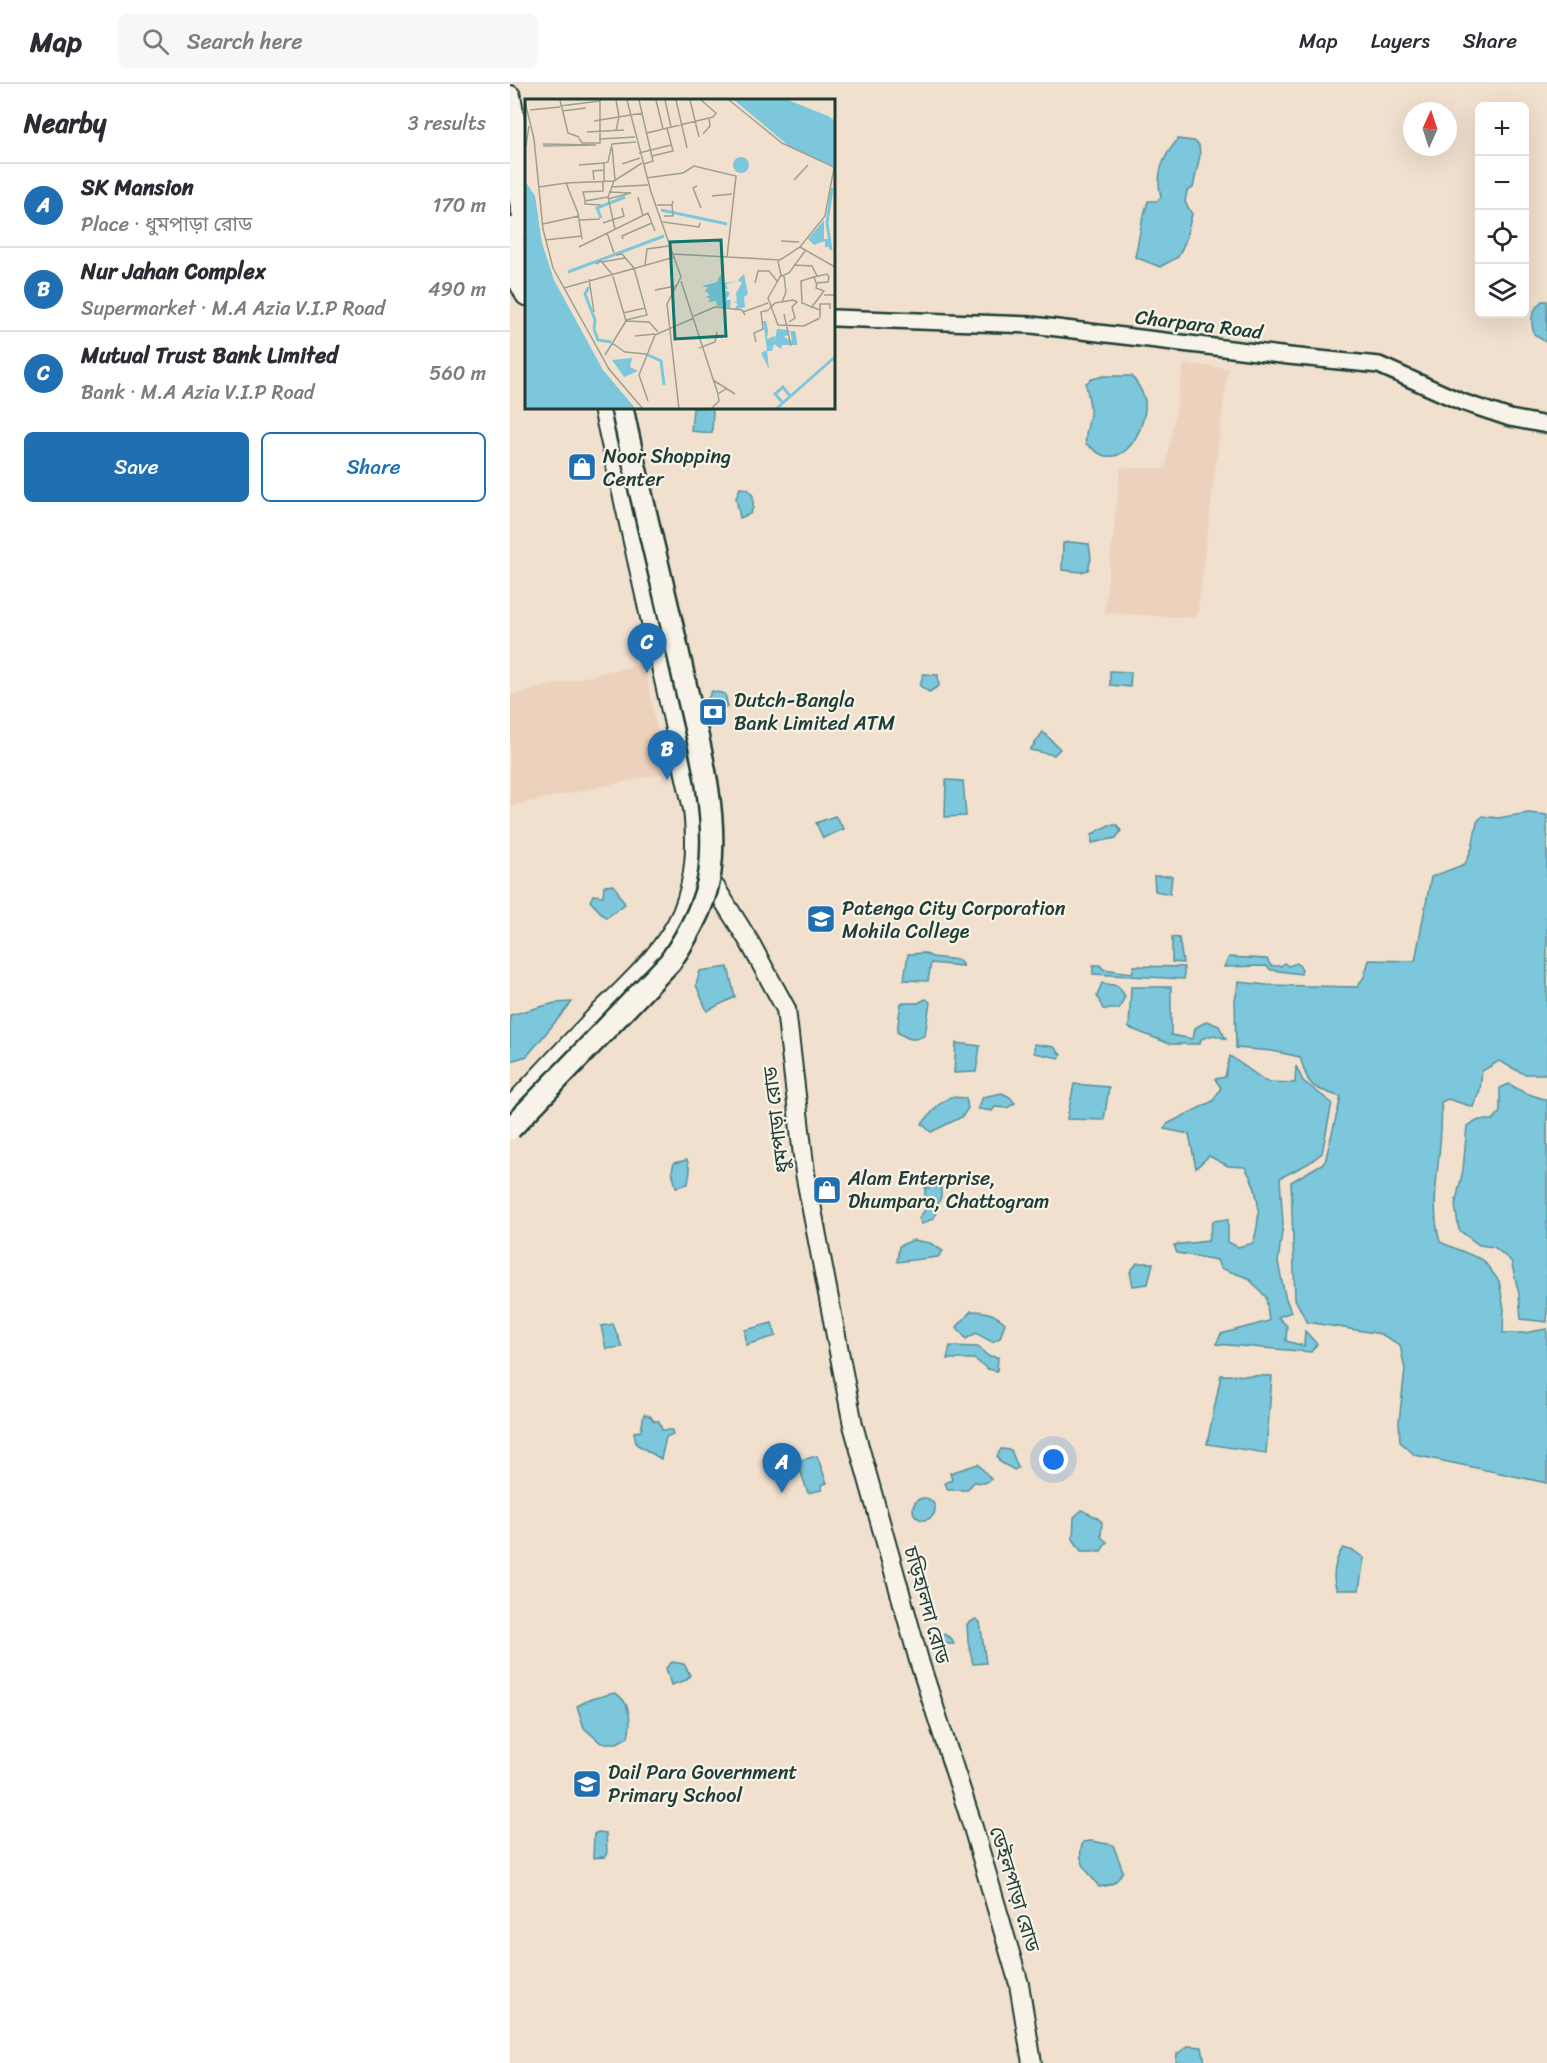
<!DOCTYPE html>
<html lang="en">
<head>
<meta charset="utf-8">
<style>
  :root { --surface:#fff; --page:#f7f7f7; --text:#2b2b33; --muted:#7c7c81; --line:#e1e1e2; --accent:#1f6fb2 }
  body { margin:0; font-family:Sriracha,"Noto Sans Bengali",sans-serif; background:var(--page); color:var(--text) }
  .controls { position:absolute; right:18px; top:18px; display:grid; overflow:hidden; border-radius:9px; box-shadow:0 6px 24px #0002 }
  .controls button { width:54px; height:54px; display:grid; place-items:center; padding:0; border:0; border-bottom:2px solid var(--line); background:var(--surface); color:var(--text); font:30px sans-serif }
  .compass { position:absolute; left:893px; top:18px; width:54px; height:54px; border-radius:50%; background:var(--surface); box-shadow:0 6px 24px #0002; rotate:3deg }
  .you { position:absolute; left:544px; top:1376px; width:21px; height:21px; margin:-15px; border:4px solid #fff; border-radius:50%; background:#1a73e8; box-shadow:0 0 0 9px #1a73e833 }
  .badge { display:grid; place-items:center; width:39px; height:39px; border-radius:50%; background:var(--accent); color:#fff; font-size:20px; font-weight:700 }
  .pin { position:absolute; translate:-50% -50px; filter:drop-shadow(0 2px 3px #0008) }
  .pin::after { content:''; position:absolute; top:32px; width:21px; height:18px; background:inherit; clip-path:polygon(0 0,100% 0,50% 100%) }
  .list { margin:0; padding:0; list-style:none }
  h2 { display:flex; justify-content:space-between; align-items:center; height:78px; margin:0; padding:0 24px; font-size:26px }
  h2 small { font-size:20px; font-weight:400; color:var(--muted) }
  .list li { display:grid; grid-template-columns:39px 1fr auto; gap:18px; align-items:center; box-sizing:border-box; height:84px; padding:0 24px; border-top:2px solid var(--line) }
  .list b { display:block; font-size:22px; white-space:nowrap }
  .list p { margin:0; font-size:20px; white-space:nowrap; color:var(--muted) }
  .list em { font-size:20px; font-style:normal; color:var(--muted) }
  .actions { display:flex; gap:12px; padding:18px 24px }
  .actions a { flex:1; padding:14px 0; border:2px solid var(--accent); border-radius:9px; text-align:center; font-size:21px; color:var(--accent) }
  .actions .main { background:var(--accent); color:#fff }
  .icon { flex:none; width:33px; height:33px; fill:none; stroke:currentColor; stroke-width:2; stroke-linecap:round; stroke-linejoin:round }
  .map { position:relative; flex:none; width:1037px; height:1979px; overflow:hidden }
  header { display:flex; align-items:center; gap:36px; box-sizing:border-box; height:84px; padding:0 30px; background:var(--surface); border-bottom:2px solid var(--line) }
  header strong { font-size:28px }
  nav { display:flex; gap:33px; margin-inline-start:auto; font-size:21px }
  .search { width:420px; height:54px; background:var(--page); display:flex; align-items:center; gap:15px; box-sizing:border-box; padding:0 21px; border-radius:9px; color:var(--muted); font-size:22px }
  main { display:flex }
  aside { flex:1; background:var(--surface) }
  .map>svg:first-child { display:block }
  .built { fill:#ecd2bc }
  .water { fill:#7cc7dc; stroke:#579099; stroke-width:1.5 }
  .lines { fill:none; stroke-linecap:round; stroke-linejoin:round }
  .tertiary-casing { stroke:#1f3d34; stroke-width:20 }
  .secondary-casing { stroke:#1f3d34; stroke-width:22 }
  .primary-casing { stroke:#1f3d34; stroke-width:24 }
  .trunk-casing { stroke:#1f3d34; stroke-width:26 }
  .tertiary { stroke:#f7f3e8; stroke-width:15 }
  .secondary { stroke:#f7f3e8; stroke-width:18 }
  .primary { stroke:#f7f3e8; stroke-width:20 }
  .trunk { stroke:#f7f3e8; stroke-width:21 }
  .trunk-bridge-casing { stroke:#1f3d34; stroke-width:26; stroke-linecap:butt }
  .trunk-bridge { stroke:#f7f3e8; stroke-width:21 }
  .labels { text-anchor:middle; stroke-width:4.5; stroke-linejoin:round; paint-order:stroke }
  .street-label { font-size:20px; fill:#1f3d34; stroke:#f7f3e8 }
  .poi-label { font-size:20px; fill:#1f3d34; stroke:#f7f3e8; text-anchor:start }
  .inset-river { fill:none; stroke:#7cc7dc; stroke-width:3 }
  .inset-road { fill:none; stroke:#9d9f90; stroke-width:1.5 }
  .view { fill:#0f766e; fill-opacity:0.15; stroke:#0f766e; stroke-width:3 }
  .inset-edge { fill:none; stroke:#1f3d34; stroke-width:3 }
</style>
</head>
<body>
<header>
<strong>Map</strong>
<div class="search"><svg class="icon" aria-label="search" viewBox="0 0 24 24"><circle cx="10" cy="10" r="6"/><path d="M15 15l6 6"/></svg>Search here</div>
<nav><a>Map</a><a>Layers</a><a>Share</a></nav>
</header>
<main>
<aside>
<h2>Nearby<small>3 results</small></h2>
<ul class="list">
<li><span class="badge">A</span><div><b>SK Mansion</b><p>Place · ধুমপাড়া রোড</p></div><em>170 m</em></li>
<li><span class="badge">B</span><div><b>Nur Jahan Complex</b><p>Supermarket · M.A Azia V.I.P Road</p></div><em>490 m</em></li>
<li><span class="badge">C</span><div><b>Mutual Trust Bank Limited</b><p>Bank · M.A Azia V.I.P Road</p></div><em>560 m</em></li>
</ul>
<div class="actions"><a class="main">Save</a><a>Share</a></div>
</aside>
<div class="map">
<svg width="1037" height="1979" viewBox="0 0 1037 1979">
  <rect width="100%" height="100%" fill="#f1e0ce"/>
  <filter id="ink" filterUnits="userSpaceOnUse"><feTurbulence type="fractalNoise" baseFrequency=".0167" numOctaves="2"/><feDisplacementMap in="SourceGraphic" scale="12" xChannelSelector="R" yChannelSelector="G"/><feConvolveMatrix kernelMatrix="1 2 1 2 8 2 1 2 1" color-interpolation-filters="sRGB"/></filter>
  <g filter="url(#ink)">
    <g class="built">
      <path d="M674 280 718 284 687 534 594 529 611 383 655 385Z"/>
      <path d="M134 579 155 689 0 722V611Z"/>
    </g>
    <g class="water">
      <path d="M668 55 684 57 689 61 690 71 683 104 677 107 675 118 682 130 675 158 668 173 650 183 625 173 632 138 638 117H647L651 113C645 90 653 73 668 55Z"/>
      <path d="M1032 217H1037V259L1024 250C1020 236 1021 227 1032 217Z"/>
      <path d="M594 292H622C627 299 634 309 635 317 637 338 621 376 596 372 590 372 582 364 576 360 574 350 579 341 580 330 581 320 577 309 576 299L582 295Z"/>
      <path d="M183 324H203L202 349 181 347Z"/>
      <path d="M230 404 238 405 243 412V424L240 430 230 434 226 414Z"/>
      <path d="M560 458 579 460 581 475 578 486 571 488 552 486 553 459Z"/>
      <path d="M600 587 621 588 620 603 600 601Z"/>
      <path d="M413 590 428 591 429 602 419 608 410 602Z"/>
      <path d="M202 607 215 610 218 623 199 626 196 618Z"/>
      <path d="M533 648 550 665 544 671 520 666Z"/>
      <path d="M436 696 453 697 456 732 435 733Z"/>
      <path d="M1018 729 1037 731V986L1035 990H1014L989 977 972 987 970 1006 963 1023 938 1015 931 1018C935 1064 917 1113 930 1158L973 1176 989 1197 994 1225 993 1249H1014L1037 1245V1399L905 1371 890 1358 889 1338 895 1285 890 1261 871 1250 797 1238 785 1215 781 1098 815 1078 831 1013C799 1002 800 1005 790 973L762 967 726 964 725 916 729 898 757 901 847 903 854 893 859 876 905 877 921 793 955 780 962 764 967 738 972 732 988 734Z"/>
      <path d="M325 732 334 745 313 754 306 739Z"/>
      <path d="M599 741H607L611 747 606 754 582 759V750Z"/>
      <path d="M644 792H662L660 810 645 807Z"/>
      <path d="M104 801 115 820 96 834 80 817 83 811 93 812 94 802Z"/>
      <path d="M662 853 669 854 673 879 662 878Z"/>
      <path d="M414 869 422 873 449 876 453 882 421 879 418 897 394 896 398 870Z"/>
      <path d="M719 873 757 875 761 882H771L774 879 778 882 787 879 792 885 791 890 761 886 756 882 714 883Z"/>
      <path d="M583 881H590L593 885 622 889 624 882 674 883V895L583 890Z"/>
      <path d="M218 883 225 913 197 927 186 901 190 887Z"/>
      <path d="M592 899 608 902 615 912 609 925H593L587 912Z"/>
      <path d="M621 903H661V951L683 955 685 944 697 937 709 942 716 955 704 951 691 955 690 960H660L619 944Z"/>
      <path d="M416 915 420 918 415 951C403 958 398 955 387 948L391 919H408Z"/>
      <path d="M62 918 17 972 0 977V931L45 919Z"/>
      <path d="M446 959 470 962 466 988 444 989Z"/>
      <path d="M524 960 544 963 551 971 549 974 524 969Z"/>
      <path d="M720 972 757 998 785 999 786 982 793 997 822 1019 812 1069 799 1079 770 1094 773 1140 768 1178 775 1212 781 1228 768 1233 777 1242 776 1257 794 1262 795 1247 807 1260 801 1268 706 1260 711 1250 759 1237 756 1213 738 1194 710 1184 707 1176 667 1169 664 1161 698 1157 703 1137 718 1135V1158L728 1163 743 1159C752 1132 750 1107 735 1083L718 1082 699 1072 686 1084 679 1050 654 1045 657 1040 703 1017 711 1004 705 995 715 993Z"/>
      <path d="M564 1000 599 1003 594 1036 557 1035Z"/>
      <path d="M999 1000 1013 1008 1037 1016V1238L1011 1235 1009 1210 1001 1177 984 1163 969 1161 949 1146 945 1121 953 1086 957 1042 969 1036H983L990 1028V1004Z"/>
      <path d="M492 1009 500 1013 505 1019 497 1024 485 1023 482 1027 468 1025 473 1013Z"/>
      <path d="M440 1013 456 1014 458 1024 452 1033 421 1048 412 1040 427 1022Z"/>
      <path d="M177 1076 180 1087 178 1100 166 1103 162 1087 164 1079Z"/>
      <path d="M431 1102V1112L424 1134 412 1140 409 1134 415 1126V1104Z"/>
      <path d="M403 1156 420 1159 433 1167 428 1173 387 1178 389 1162Z"/>
      <path d="M627 1179H643L638 1200 623 1202 620 1188Z"/>
      <path d="M461 1227C475 1227 484 1229 495 1239L490 1254 482 1258 466 1249 456 1255 447 1243Z"/>
      <path d="M262 1239 266 1252 236 1261 235 1246Z"/>
      <path d="M103 1240 112 1263 96 1265 91 1242Z"/>
      <path d="M440 1262 468 1263 478 1272 488 1273 487 1287 478 1285 464 1275H437Z"/>
      <path d="M711 1291 762 1292 756 1369 697 1360Z"/>
      <path d="M134 1330 140 1332 144 1337H149L152 1346H162L163 1350 156 1353 151 1375 126 1360 124 1348 131 1347Z"/>
      <path d="M491 1365 501 1366 508 1384 504 1386 490 1378 487 1372Z"/>
      <path d="M307 1372 317 1399 311 1401 312 1406 298 1409 287 1377Z"/>
      <path d="M468 1380 481 1395 475 1399 464 1398 457 1406H438L435 1399 442 1396 440 1389Z"/>
      <circle cx="414" cy="1425" r="11"/>
      <path d="M572 1426C581 1432 583 1429 592 1438L591 1453 597 1458 591 1467H571L563 1455 564 1433Z"/>
      <path d="M833 1464 844 1467 854 1474 849 1506H827C821 1494 825 1475 833 1464Z"/>
      <path d="M466 1535 470 1538 476 1579 463 1580 458 1558 457 1540Z"/>
      <path d="M434 1550 442 1555 444 1560H436V1569L434 1576 429 1574 423 1555 424 1552Z"/>
      <path d="M162 1578 174 1580 180 1591 176 1596 161 1601 156 1584Z"/>
      <path d="M104 1609C120 1615 122 1638 118 1653L107 1659H91L74 1644 67 1622 81 1615Z"/>
      <path d="M88 1748 96 1749 97 1768 95 1773 83 1774 84 1750Z"/>
      <path d="M581 1757 603 1761 613 1787C607 1799 602 1801 589 1803 578 1787 565 1778 573 1758Z"/>
      <path d="M678 1962 692 1963 695 1979H666L667 1970Z"/>
    </g>
    <g class="lines">
      <g class="tertiary-casing">
        <path id="tertiary" d="M324 234 522 241 779 272 869 281 952 318 1000 334 1037 341"/>
      </g>
      <g class="secondary-casing">
        <path id="secondary" d="M186 797 205 803 240 859 276 925 295 1089 343 1341 410 1580 462 1740 509 1900 522 1979"/>
      </g>
      <g class="primary-casing">
        <g id="primary">
          <path d="M0 12 14 86"/>
          <path d="M0 180 16 211"/>
          <path d="M0 1025C25 998 50 971 76 944 108 910 154 873 173 829 187 794 188 762 184 725L94 324"/>
        </g>
      </g>
      <g class="trunk-casing">
        <g id="trunk">
          <path d="M0 63 16 145"/>
          <path d="M0 144 1 152 16 190"/>
        </g>
      </g>
      <use href="#tertiary" class="tertiary"/>
      <use href="#secondary" class="secondary"/>
      <use href="#primary" class="primary"/>
      <use href="#trunk" class="trunk"/>
      <g class="trunk-bridge-casing">
        <path id="trunk-bridge" d="M0 1045 160 878C177 853 196 819 200 788 208 724 188 657 174 595 154 504 131 415 112 324"/>
      </g>
      <use href="#trunk-bridge" class="trunk-bridge"/>
    </g>
  </g>
  <defs>
    <g id="shop-square" transform="scale(1.5)"><rect x="-9" y="-9" width="18" height="18" rx="4" fill="#1f6fb2" stroke="#f7f3e8"/><path d="M-5-2.5h2.3a2.7 3.5 0 0 1 5.4 0H5L5.5 6h-11ZM-1.5-2.5h3a1.5 2.3 0 0 0-3 0Z" fill="#fff"/></g>
    <g id="bank-square" transform="scale(1.5)"><rect x="-9" y="-9" width="18" height="18" rx="4" fill="#1f6fb2" stroke="#f7f3e8"/><path d="M-6-4H6V4H-6ZM0-2.3a2.3 2.3 0 1 0 0 4.6a2.3 2.3 0 1 0 0-4.6Z" fill="#fff"/></g>
    <g id="school-square" transform="scale(1.5)"><rect x="-9" y="-9" width="18" height="18" rx="4" fill="#1f6fb2" stroke="#f7f3e8"/><path d="M0-5L7-2L0 1L-7-2ZM-4 1L0 2.5L4 1V4Q0 6-4 4Z" fill="#fff"/></g>
  </defs>
  <g fill-rule="evenodd">
    <use href="#shop-square" x="72" y="383"/>
    <use href="#bank-square" x="203" y="628"/>
    <use href="#school-square" x="311" y="835"/>
    <use href="#shop-square" x="317" y="1106"/>
    <use href="#school-square" x="77" y="1700"/>
  </g>
  <g class="labels">
    <g class="street-label">
      <text transform="translate(689 240) rotate(7)" y="7">Charpara Road</text>
      <text transform="translate(266 1036) rotate(-97)" y="7">ধুমপাড়া রোড</text>
      <text transform="translate(417 1521) rotate(74)" y="7">চড়িহালদা রোড</text>
      <text transform="translate(505 1805) rotate(73)" y="7">ডেইলপাড়া রোড</text>
    </g>
    <g class="poi-label">
      <text x="93" y="379">Noor Shopping<tspan x="93" dy="23">Center</tspan></text>
      <text x="224" y="623">Dutch-Bangla<tspan x="224" dy="23">Bank Limited ATM</tspan></text>
      <text x="332" y="831">Patenga City Corporation<tspan x="332" dy="23">Mohila College</tspan></text>
      <text x="338" y="1101">Alam Enterprise,<tspan x="338" dy="23">Dhumpara, Chattogram</tspan></text>
      <text x="98" y="1695">Dail Para Government<tspan x="98" dy="23">Primary School</tspan></text>
    </g>
  </g>
  <g transform="translate(15 15)">
    <rect width="310" height="310" fill="#f1e0ce"/>
    <path d="M209 1H263L303 17 310 22V68L264 47ZM208 66a8 8 0 1 1 16 0a8 8 0 1 1-16 0ZM0 82 10 97 17 144 29 181 78 271 111 310H0ZM299 121V140H303L304 148H300V142L289 146 283 140ZM219 175 223 195 219 198 220 208 209 211 213 205 208 202 212 203 211 194 217 184 213 181ZM195 176 199 177V184L212 182 201 185 203 190 197 189 205 194 201 201H206L205 209 192 207 191 202 183 203 185 200 181 198 185 196 180 192 183 188H180L177 187 192 183ZM238 222H241L243 231 242 240 250 237 249 245 252 230 264 231 263 236 259 238 267 242 265 232H270L272 242V246H257L256 250 249 245 247 252H242L244 270 236 254 242 251ZM107 259 105 268 113 272 99 278 87 261Z" fill="#7cc7dc"/>
    <path class="inset-river" d="M136 111 202 125M76 119 72 109 100 98M306 151 302 124 307 89M43 173 139 137M64 188 60 195 70 221 69 230M69 230 73 241 86 243M121 255 136 262 139 286M258 304 250 295 258 288 265 297M251 310 311 257"/>
    <path class="inset-road" d="M35 1 43 34 54 38M91 1 94 18 118 14M102 1 126 93 156 178 142 205 154 310M114 1 128 62 119 65M131 1 138 30M140 1 146 28M151 1 162 49M165 1 174 38M176 1 191 14 188 18M204 1 257 44 311 69M0 3 9 40 18 130 28 169 84 270 118 310M35 7 75 2M5 11 35 8M37 12 61 9M69 22 94 18 91 32M62 33 99 31M122 34 188 18M178 35 185 27 184 19M54 39 57 44H75V1M75 40 110 38M18 45 71 46 18 47M1 47 4 27M87 48 90 81M114 54 146 46M127 57 148 52 142 29M97 65 115 59M54 66 79 64M121 79 158 74 169 67 211 77 202 158M69 81 68 72 79 71M269 81 283 66M79 82V64L83 63 87 45 111 43M89 82 83 98 90 130M41 84 89 82 117 64M172 87 168 89 176 109M14 88 41 84 53 114 57 140M86 88 123 86M187 97 207 95M113 98 118 117M83 100 106 94 84 93M60 101 58 93 78 92V82M76 106 60 105V102L83 98M132 106H147L148 102M139 117H148L147 106M55 121 75 120M138 123 174 128 175 124M78 124 99 117 97 109M18 125 54 117M82 134 89 154M98 140 97 137 127 124M20 141 57 137M256 142 274 143M54 148 123 114 130 132M275 148 310 168M148 155 255 161 275 148 300 117 309 69M91 156 97 155 109 169M253 162 256 176 243 199 253 226 279 227 295 219M77 163 100 159M71 165 76 162 86 174M120 166 122 150 144 147M269 166 287 167 292 177M87 174 101 222 124 223 133 233M254 178 264 174 280 152M289 178 302 175 304 178 303 183 291 184 289 178 276 182 277 204 295 211V218M64 180 69 213M156 182 193 295M230 184 233 172H244L252 182M39 189 150 158M130 191 151 187M299 196H310V187M257 203 261 193 259 177M286 209 299 192 291 189 292 184M244 210 250 204 268 201 272 203 267 208 270 219 264 223M295 211V205H305V210M218 213 243 204M98 214 120 209M259 215 266 247M169 217 190 208 217 211 220 216M101 221 122 216 109 169M110 237 130 235M231 243 229 234 238 230 236 213 244 211M87 244 100 253 121 255M174 249 190 243 192 233M80 256 101 222M188 281 210 295M123 302 114 276 130 236 169 219M186 310 194 302 193 295 202 289M190 310H215"/>
    <path class="view" d="M196 141 201 237 150 240 145 143Z"/>
    <rect width="310" height="310" class="inset-edge"/>
  </g>
</svg>
<div class="controls">
<button>+</button>
<button>−</button>
<button><svg class="icon" aria-label="locate" viewBox="0 0 24 24"><circle cx="12" cy="12" r="6"/><path d="M12 2v4M12 18v4M2 12h4M18 12h4"/></svg></button>
<button><svg class="icon" aria-label="layers" viewBox="0 0 24 24"><path d="M12 4l9 5-9 5-9-5zM3 14l9 5 9-5"/></svg></button>
</div>
<svg class="compass" viewBox="-18 -18 36 36"><path d="M0-13l5 13h-10z" fill="#e53935"/><path d="M0 13l5-13h-10z" fill="#7c7c81"/></svg>
<div class="you"></div>
<div class="pin badge" style="left:272px;top:1409px">A</div>
<div class="pin badge" style="left:157px;top:696px">B</div>
<div class="pin badge" style="left:137px;top:589px">C</div>
</div>
</main>
</body>
</html>
